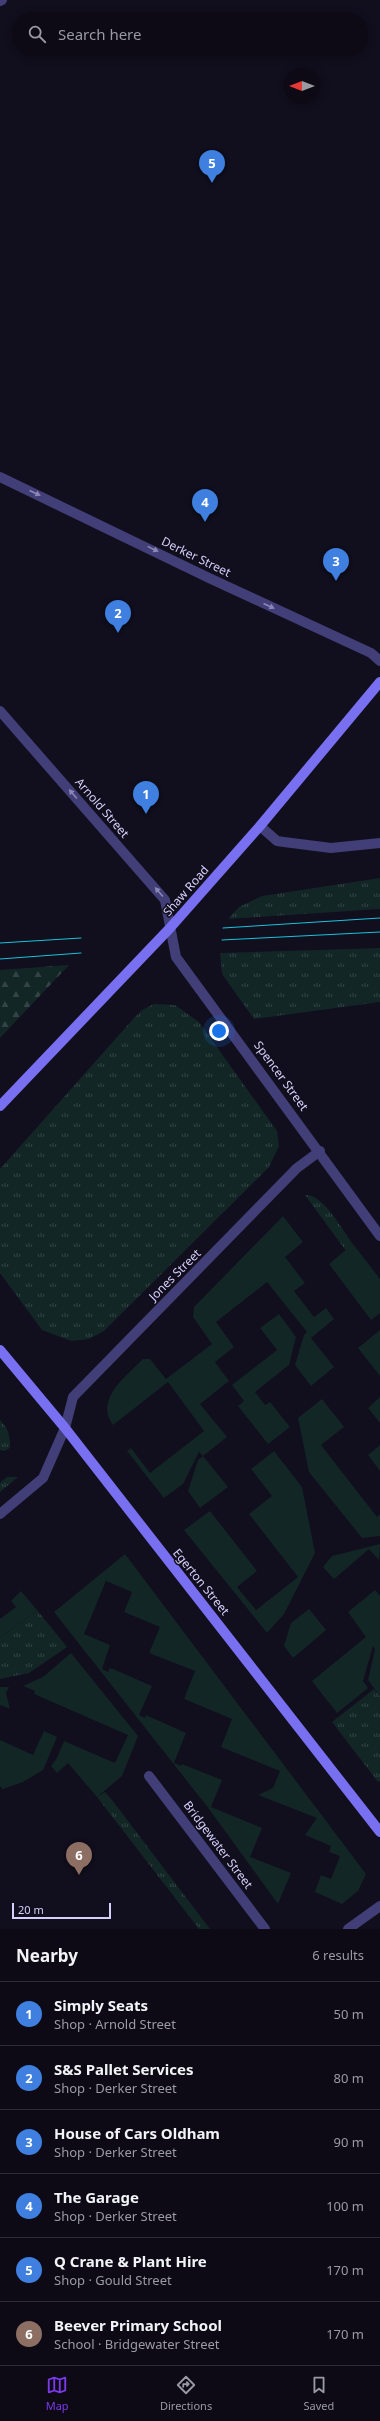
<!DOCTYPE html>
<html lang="en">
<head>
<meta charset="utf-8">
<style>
  :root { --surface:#0d0a16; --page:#16131f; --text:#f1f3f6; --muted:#9a9aa1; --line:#2d2b35; --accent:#7c3aed }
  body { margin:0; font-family:"Noto Sans",sans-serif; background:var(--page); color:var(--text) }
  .compass { position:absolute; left:284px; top:68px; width:36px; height:36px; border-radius:50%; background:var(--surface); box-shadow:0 2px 10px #0003; rotate:270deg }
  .scale { position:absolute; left:12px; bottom:10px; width:99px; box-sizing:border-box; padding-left:4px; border:2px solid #d6cffa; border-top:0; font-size:11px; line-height:14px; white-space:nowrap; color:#d6cffa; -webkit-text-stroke:3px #110e1d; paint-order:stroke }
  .you { position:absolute; left:219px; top:1031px; width:14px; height:14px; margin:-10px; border:3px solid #fff; border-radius:50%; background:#1a73e8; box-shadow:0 0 0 6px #1a73e833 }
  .badge { display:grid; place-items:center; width:26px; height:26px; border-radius:50%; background:var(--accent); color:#fff; font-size:13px; font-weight:700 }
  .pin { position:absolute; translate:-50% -33px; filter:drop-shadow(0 1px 2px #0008) }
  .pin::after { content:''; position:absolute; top:21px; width:14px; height:12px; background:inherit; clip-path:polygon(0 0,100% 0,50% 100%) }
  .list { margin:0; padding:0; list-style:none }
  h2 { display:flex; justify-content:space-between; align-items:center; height:52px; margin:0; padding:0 16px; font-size:17px }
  h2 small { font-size:13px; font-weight:400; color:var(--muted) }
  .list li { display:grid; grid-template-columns:26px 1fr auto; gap:12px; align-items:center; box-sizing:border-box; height:64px; padding:0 16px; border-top:1px solid var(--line) }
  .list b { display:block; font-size:15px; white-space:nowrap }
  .list p { margin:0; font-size:13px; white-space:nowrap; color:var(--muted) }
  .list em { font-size:13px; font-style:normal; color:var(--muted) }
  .icon { flex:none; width:22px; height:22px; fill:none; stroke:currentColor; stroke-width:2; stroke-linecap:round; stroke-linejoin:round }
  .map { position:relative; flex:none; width:380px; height:1929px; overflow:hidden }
  .search { position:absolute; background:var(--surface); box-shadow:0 2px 10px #0003; left:12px; right:12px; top:12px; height:44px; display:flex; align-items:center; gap:10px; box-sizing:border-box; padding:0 14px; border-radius:22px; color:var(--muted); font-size:15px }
  .sheet { height:436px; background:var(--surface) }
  nav { display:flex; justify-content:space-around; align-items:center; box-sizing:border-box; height:56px; border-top:1px solid var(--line); background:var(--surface); font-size:11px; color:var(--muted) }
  nav a { display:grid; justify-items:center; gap:2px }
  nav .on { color:var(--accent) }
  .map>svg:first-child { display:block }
  .grass { fill:url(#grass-tufts) }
  .forest { fill:url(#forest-firs) }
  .garden { fill:#122626 }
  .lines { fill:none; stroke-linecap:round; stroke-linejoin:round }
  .street { stroke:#423e77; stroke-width:10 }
  .secondary { stroke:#7870f0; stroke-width:10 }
  .tram { stroke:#18c2dd; stroke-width:1 }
  .oneway { fill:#8c86b8 }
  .labels { text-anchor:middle; stroke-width:3; stroke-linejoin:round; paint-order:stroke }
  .street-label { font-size:12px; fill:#d6cffa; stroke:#110e1d }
</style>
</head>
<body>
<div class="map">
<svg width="380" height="1929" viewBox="0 0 380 1929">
  <defs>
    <pattern id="grass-tufts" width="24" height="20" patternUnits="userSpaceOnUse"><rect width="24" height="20" fill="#122626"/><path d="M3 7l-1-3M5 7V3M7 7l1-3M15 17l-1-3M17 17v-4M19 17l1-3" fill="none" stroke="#344446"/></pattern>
    <pattern id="forest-firs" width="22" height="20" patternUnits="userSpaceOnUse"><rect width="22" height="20" fill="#122626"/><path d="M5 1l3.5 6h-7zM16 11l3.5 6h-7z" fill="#344446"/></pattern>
  </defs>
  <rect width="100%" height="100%" fill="#110e1d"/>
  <g class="grass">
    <path d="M380 878V909L228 919 239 907 262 896Z"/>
    <path d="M380 948V1002L254 1019 222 974 220 953Z"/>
    <path d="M154 1004 175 1005 199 1022 277 1131 279 1146 269 1167 104 1331 89 1339 71 1341 42 1330 0 1273V1169L134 1018 142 1010Z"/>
    <path d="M305 1195C323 1193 343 1231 353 1244L346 1251Z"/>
    <path d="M0 1420C9 1429 10 1436 10 1448L4 1451 0 1450Z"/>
    <path d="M7 1477H18L0 1492V1483Z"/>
    <path d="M37 1610 67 1647 29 1673 0 1679V1638Z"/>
    <path d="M374 1689 380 1696V1781L378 1782 332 1722Z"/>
    <path d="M105 1792 112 1800 210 1929H199L97 1797Z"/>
  </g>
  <path class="forest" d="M69 965 0 1038V970Z"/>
  <g class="garden">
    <path d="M283 1216 303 1242 285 1257 305 1283 294 1291 314 1317 326 1308 334 1319 311 1338 334 1367 311 1386 295 1365 304 1335 307 1332 267 1282 216 1322 234 1347 215 1362 229 1381 200 1404 227 1437 203 1456 228 1487 200 1508 188 1491 198 1460 203 1456 199 1452 183 1484 164 1498 127 1451 131 1448 150 1473 204 1431 168 1382 113 1425C94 1400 126 1376 143 1359H150L166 1379 212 1344 193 1317 194 1307Z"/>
    <path d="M353 1244 380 1279V1313L371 1320 329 1264Z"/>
    <path d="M279 1314 296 1337 289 1365 255 1392 265 1405 270 1402 290 1427 268 1444 238 1406 244 1401 232 1385 277 1350 260 1328Z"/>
    <path d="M380 1330V1376L358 1348Z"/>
    <path d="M380 1397V1423L368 1408Z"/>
    <path d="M322 1399 344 1427 321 1445 377 1517 380 1514V1536L362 1538 309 1472 298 1418Z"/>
    <path d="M380 1445V1471L368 1455Z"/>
    <path d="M274 1451 302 1487 315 1553 284 1614 267 1633 184 1530 210 1511 257 1571 237 1587 256 1610 298 1577 249 1514 272 1496 251 1469Z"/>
    <path d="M380 1544 379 1560 369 1549 334 1579 323 1567 332 1556Z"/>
    <path d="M125 1554 366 1874 358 1891 342 1904 315 1892 321 1875 331 1879 340 1856 329 1852 331 1846 305 1835 317 1818 258 1795 273 1788 280 1771 221 1747 232 1719 184 1699 195 1671 149 1653 160 1627 124 1612 132 1592 106 1581 84 1634 110 1645 102 1669 108 1672 110 1668 113 1669 152 1686 139 1715 145 1718 146 1715 186 1733 174 1763 181 1766 182 1764 222 1780 211 1807 262 1828 250 1857 291 1873 278 1904 209 1809 54 1612Z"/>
    <path d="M375 1590 380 1596V1696L368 1680 375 1649 373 1646 363 1681 368 1688 337 1713 312 1681 366 1637 348 1612Z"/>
    <path d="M21 1591 37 1610 0 1638V1619L16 1607 11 1601Z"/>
    <path d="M309 1609 326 1630 293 1658 284 1646 291 1623Z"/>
    <path d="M71 1653 138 1736 122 1776 97 1797 68 1763 57 1773 51 1766 57 1758 64 1741 115 1763 128 1735 34 1694 35 1691 23 1686 43 1677Z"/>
    <path d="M0 1687H9L6 1693 10 1709 0 1705Z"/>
    <path d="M44 1731 57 1737 43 1770 23 1782 3 1789 0 1786V1740L33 1755Z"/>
  </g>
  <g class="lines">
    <g class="street">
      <path d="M0 1 2 0"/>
      <path d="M0 477 209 578 371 653 380 661"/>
      <path d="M0 711 165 900 176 957 380 1236"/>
      <path d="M260 826 277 841 284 842 331 848 380 843"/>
      <path d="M0 1514 43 1478 65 1428 73 1397 297 1168 320 1151"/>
      <path d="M149 1776 265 1929"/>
      <path d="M348 1929 380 1906"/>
    </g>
    <g class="secondary">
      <path d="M0 1106 170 928 260 826 380 682"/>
      <path d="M0 1350 65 1428 380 1832"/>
    </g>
    <g class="tram">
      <path d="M223 928 380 918"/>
      <path d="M222 940 380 932"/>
      <path d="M0 943 81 938"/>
      <path d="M0 959 81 953"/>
    </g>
  </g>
  <defs><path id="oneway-solid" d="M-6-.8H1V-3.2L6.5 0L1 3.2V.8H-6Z"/></defs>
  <g class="oneway">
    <use href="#oneway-solid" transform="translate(35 493) rotate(25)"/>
    <use href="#oneway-solid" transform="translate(153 549) rotate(26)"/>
    <use href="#oneway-solid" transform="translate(269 606) rotate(25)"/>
    <use href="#oneway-solid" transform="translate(73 794) rotate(-131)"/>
    <use href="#oneway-solid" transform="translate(159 892) rotate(-131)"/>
  </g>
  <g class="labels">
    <g class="street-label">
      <text transform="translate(196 557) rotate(26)" y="4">Derker Street</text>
      <text transform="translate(102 808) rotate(49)" y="4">Arnold Street</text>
      <text transform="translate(186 891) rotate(-49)" y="4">Shaw Road</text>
      <text transform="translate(281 1076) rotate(54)" y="4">Spencer Street</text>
      <text transform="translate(175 1275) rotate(-45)" y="4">Jones Street</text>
      <text transform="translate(201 1582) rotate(51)" y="4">Egerton Street</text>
      <text transform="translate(218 1845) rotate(53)" y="4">Bridgewater Street</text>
    </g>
  </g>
</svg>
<svg class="compass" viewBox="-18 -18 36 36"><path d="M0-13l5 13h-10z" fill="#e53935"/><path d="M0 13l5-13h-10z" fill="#9a9aa1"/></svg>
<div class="scale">20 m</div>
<div class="you"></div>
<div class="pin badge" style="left:146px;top:814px;background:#3f7fe0">1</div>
<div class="pin badge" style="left:118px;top:633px;background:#3f7fe0">2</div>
<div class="pin badge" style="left:336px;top:581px;background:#3f7fe0">3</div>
<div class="pin badge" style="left:205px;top:522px;background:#3f7fe0">4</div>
<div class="pin badge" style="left:212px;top:183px;background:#3f7fe0">5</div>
<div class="pin badge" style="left:79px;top:1875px;background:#8d6e63">6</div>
<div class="search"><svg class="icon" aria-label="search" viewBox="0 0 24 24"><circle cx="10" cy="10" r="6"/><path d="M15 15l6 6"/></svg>Search here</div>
</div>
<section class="sheet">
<h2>Nearby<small>6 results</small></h2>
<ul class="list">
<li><span class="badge" style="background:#3f7fe0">1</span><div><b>Simply Seats</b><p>Shop · Arnold Street</p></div><em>50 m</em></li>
<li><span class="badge" style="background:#3f7fe0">2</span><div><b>S&amp;S Pallet Services</b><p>Shop · Derker Street</p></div><em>80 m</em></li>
<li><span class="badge" style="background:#3f7fe0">3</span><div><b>House of Cars Oldham</b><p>Shop · Derker Street</p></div><em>90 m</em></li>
<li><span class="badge" style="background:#3f7fe0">4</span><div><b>The Garage</b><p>Shop · Derker Street</p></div><em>100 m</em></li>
<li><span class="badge" style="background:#3f7fe0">5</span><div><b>Q Crane &amp; Plant Hire</b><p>Shop · Gould Street</p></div><em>170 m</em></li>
<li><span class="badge" style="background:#8d6e63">6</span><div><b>Beever Primary School</b><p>School · Bridgewater Street</p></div><em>170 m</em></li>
</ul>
</section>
<nav>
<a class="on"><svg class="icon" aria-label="map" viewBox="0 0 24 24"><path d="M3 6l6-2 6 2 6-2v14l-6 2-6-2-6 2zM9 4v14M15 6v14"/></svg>Map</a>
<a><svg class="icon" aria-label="directions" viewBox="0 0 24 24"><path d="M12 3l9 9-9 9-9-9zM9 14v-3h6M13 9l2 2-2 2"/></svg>Directions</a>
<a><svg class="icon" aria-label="saved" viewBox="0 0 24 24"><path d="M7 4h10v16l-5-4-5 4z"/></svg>Saved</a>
</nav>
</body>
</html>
